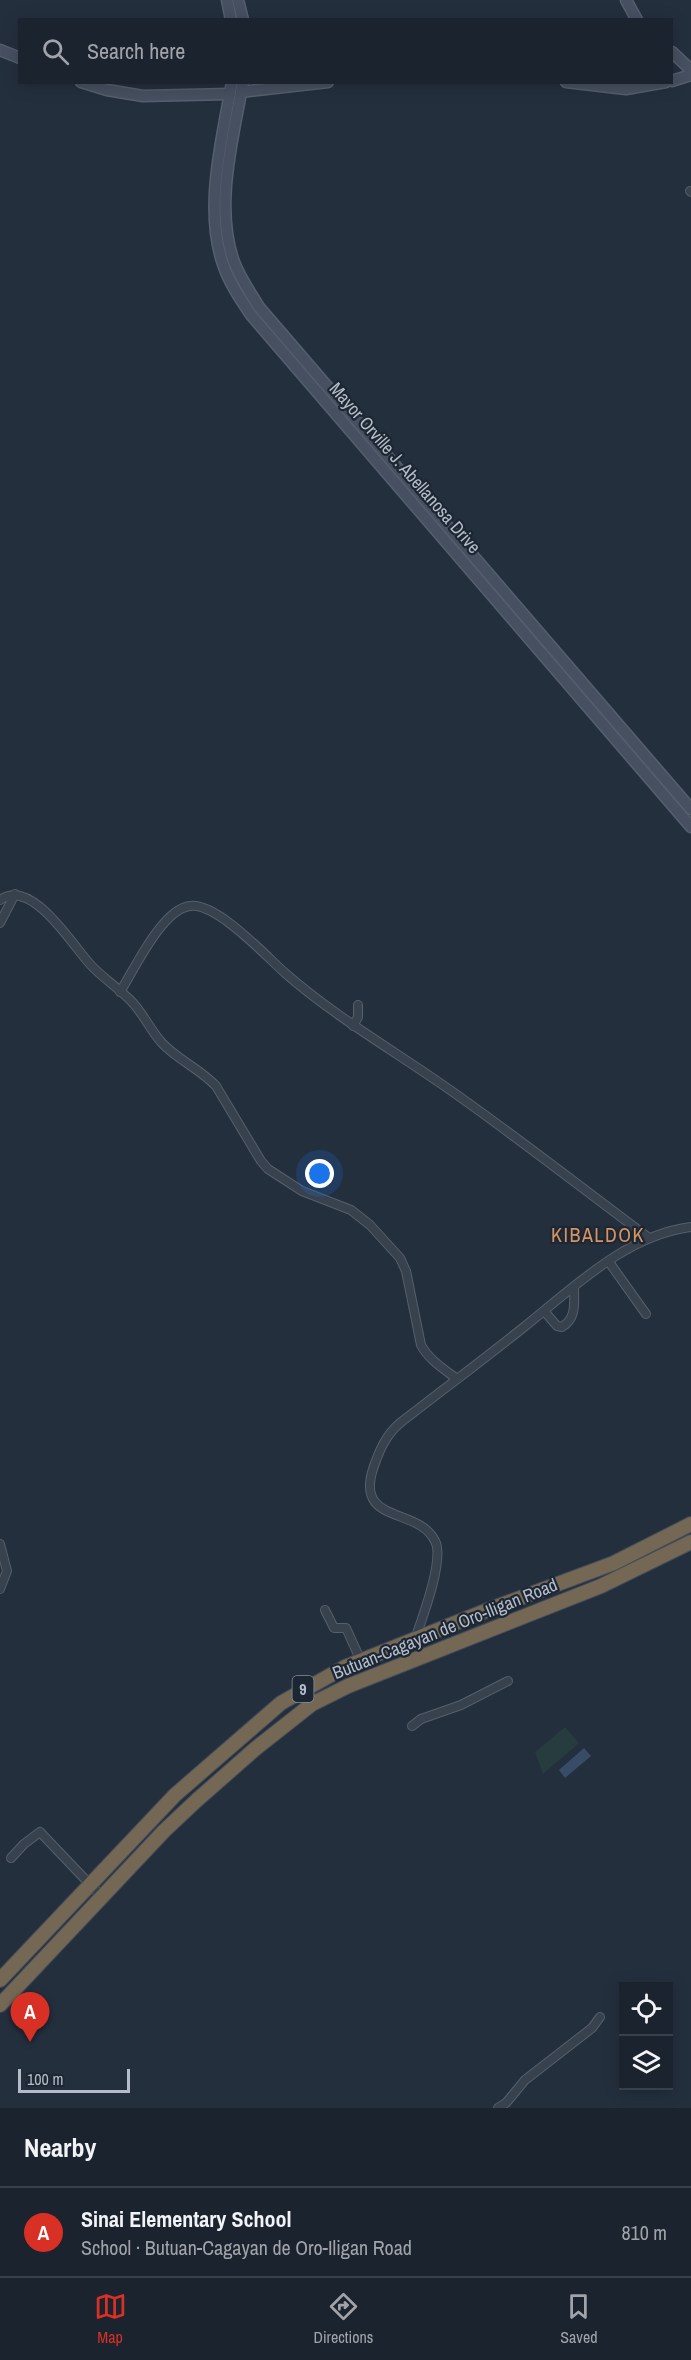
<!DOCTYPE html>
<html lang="en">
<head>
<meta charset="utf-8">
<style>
  :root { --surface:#1b232e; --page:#242b36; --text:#f1f3f6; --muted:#a0a4aa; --line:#39404a; --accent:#d93025 }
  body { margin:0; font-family:"Archivo Narrow",sans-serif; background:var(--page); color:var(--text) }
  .controls { position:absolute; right:18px; bottom:18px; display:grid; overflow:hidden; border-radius:0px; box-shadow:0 3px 15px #0003 }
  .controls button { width:54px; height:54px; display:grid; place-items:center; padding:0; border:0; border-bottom:2px solid var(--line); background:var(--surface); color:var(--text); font:30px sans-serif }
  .scale { position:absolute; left:18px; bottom:15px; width:112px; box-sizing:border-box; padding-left:6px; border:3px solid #b4bcc9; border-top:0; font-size:16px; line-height:21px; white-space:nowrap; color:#b4bcc9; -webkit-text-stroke:4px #1d2633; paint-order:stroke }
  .you { position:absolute; left:320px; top:1174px; width:21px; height:21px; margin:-15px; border:4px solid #fff; border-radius:50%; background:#1a73e8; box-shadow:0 0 0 9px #1a73e833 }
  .badge { display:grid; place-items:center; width:39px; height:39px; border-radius:50%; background:var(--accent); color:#fff; font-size:20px; font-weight:700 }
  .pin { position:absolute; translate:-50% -50px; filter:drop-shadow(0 2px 3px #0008) }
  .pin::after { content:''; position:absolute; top:32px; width:21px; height:18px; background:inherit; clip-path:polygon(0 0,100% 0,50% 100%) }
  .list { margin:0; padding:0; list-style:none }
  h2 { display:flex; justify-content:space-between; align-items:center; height:78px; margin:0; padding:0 24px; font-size:26px }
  h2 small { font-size:20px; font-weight:400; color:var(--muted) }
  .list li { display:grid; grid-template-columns:39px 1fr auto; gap:18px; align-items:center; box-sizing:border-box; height:90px; padding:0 24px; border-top:2px solid var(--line) }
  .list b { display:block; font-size:22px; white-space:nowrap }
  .list p { margin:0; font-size:20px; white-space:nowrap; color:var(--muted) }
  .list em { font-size:20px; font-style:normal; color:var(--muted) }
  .icon { flex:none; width:33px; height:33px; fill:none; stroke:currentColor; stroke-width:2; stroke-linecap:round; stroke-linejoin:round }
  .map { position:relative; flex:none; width:691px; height:2108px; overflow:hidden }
  .search { position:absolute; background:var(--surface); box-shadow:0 3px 15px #0003; left:18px; right:18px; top:18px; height:66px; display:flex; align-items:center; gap:15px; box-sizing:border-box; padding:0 21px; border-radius:0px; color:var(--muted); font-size:22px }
  .sheet { height:168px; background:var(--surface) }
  nav { display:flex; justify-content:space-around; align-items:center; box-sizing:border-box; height:84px; border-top:2px solid var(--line); background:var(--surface); font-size:16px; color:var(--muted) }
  nav a { display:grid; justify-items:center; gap:3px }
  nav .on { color:var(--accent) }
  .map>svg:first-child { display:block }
  .green { fill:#263c3f }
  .water { fill:#394c67 }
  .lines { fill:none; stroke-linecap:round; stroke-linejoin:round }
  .street-casing { stroke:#565f6c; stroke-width:10 }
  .secondary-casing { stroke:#565f6c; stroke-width:13 }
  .highway-casing { stroke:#434c59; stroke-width:16 }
  .street { stroke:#38414e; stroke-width:8 }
  .secondary { stroke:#465061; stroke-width:10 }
  .highway { stroke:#746855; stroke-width:14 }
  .labels { text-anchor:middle; stroke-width:4.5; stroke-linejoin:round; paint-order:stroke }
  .shield { fill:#1d2633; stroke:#878f9c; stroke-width:1.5 }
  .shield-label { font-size:16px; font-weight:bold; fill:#b4bcc9 }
  .street-label { font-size:18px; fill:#b4bcc9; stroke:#1d2633 }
  .neighbourhood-label { font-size:20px; letter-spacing:1.5px; fill:#d59563; stroke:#1d2633 }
</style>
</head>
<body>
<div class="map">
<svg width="691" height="2108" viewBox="0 0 691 2108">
  <rect width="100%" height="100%" fill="#242f3e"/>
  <path class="green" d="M565 1727 579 1743 543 1774 535 1752Z"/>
  <path class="water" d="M584 1748 591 1756 565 1778 559 1770Z"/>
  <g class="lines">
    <g class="street-casing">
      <g id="street">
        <path d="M690 191 691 192"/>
        <path d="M0 900C31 877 71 943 89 963 102 978 119 988 133 1003 144 1015 151 1031 162 1043 178 1060 200 1069 216 1086L261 1161 268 1169 302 1191 351 1210 370 1225 400 1258 406 1271 421 1345C429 1360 444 1369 457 1379"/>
        <path d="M0 923 15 894"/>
        <path d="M120 992C134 970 162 909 190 906 216 902 265 955 285 973 333 1015 388 1047 440 1083 511 1132 579 1186 649 1238"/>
        <path d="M353 1026 358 1017V1005"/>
        <path d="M609 1262 646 1314"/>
        <path d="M544 1311 557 1326 562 1327C577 1318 574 1303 574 1287"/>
        <path d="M0 1544 7 1571 0 1589"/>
        <path d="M325 1610 334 1628H346L361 1661"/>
        <path d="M415 1639C422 1619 445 1559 435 1541 418 1506 353 1525 374 1466 380 1449 386 1435 400 1423 441 1391 483 1360 524 1327 573 1288 626 1235 691 1227"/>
        <path d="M412 1726 421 1719 461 1705 508 1681"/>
        <path d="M11 1858 24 1844 40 1832 102 1897"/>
        <path d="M498 2108 506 2103 525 2080 592 2028 600 2017"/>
      </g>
    </g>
    <g class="secondary-casing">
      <g id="secondary">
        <path d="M227 0 231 20"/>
        <path d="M238 0 243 20"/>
        <path d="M626 0 637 20"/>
        <path d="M0 50 20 58"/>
        <path d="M672 52 691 70"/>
        <path d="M672 81 691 75"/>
        <path d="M81 82 107 90 143 96 230 94"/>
        <path d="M232 82C222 140 203 210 224 267 230 284 241 300 251 315L691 827"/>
        <path d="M243 82C233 138 214 207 234 262 240 278 250 292 259 307L691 809"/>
        <path d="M566 82 626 89 666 82"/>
        <path d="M241 92 328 82"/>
      </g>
    </g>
    <g class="highway-casing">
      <g id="highway">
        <path d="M0 1980 175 1795 281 1703 345 1667 493 1608 614 1563 691 1524"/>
        <path d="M0 2005 164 1831 197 1800 255 1749 312 1704 348 1686 601 1586 691 1542"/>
      </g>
    </g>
    <use href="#street" class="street"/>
    <use href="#secondary" class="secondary"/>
    <use href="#highway" class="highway"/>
  </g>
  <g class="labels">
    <rect class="shield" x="292.5" y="1676" width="21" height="26" rx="4.5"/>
    <g class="shield-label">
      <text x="303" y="1695">9</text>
    </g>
    <g class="street-label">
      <text transform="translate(405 468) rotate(49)" y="6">Mayor Orville J. Abellanosa Drive</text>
      <text transform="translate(445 1629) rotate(-22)" y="6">Butuan-Cagayan de Oro-Iligan Road</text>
    </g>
    <g class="neighbourhood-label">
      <text x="598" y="1242">KIBALDOK</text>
    </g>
  </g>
</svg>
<div class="controls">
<button><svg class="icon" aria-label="locate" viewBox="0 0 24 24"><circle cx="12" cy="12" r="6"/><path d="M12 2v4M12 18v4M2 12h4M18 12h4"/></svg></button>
<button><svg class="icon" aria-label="layers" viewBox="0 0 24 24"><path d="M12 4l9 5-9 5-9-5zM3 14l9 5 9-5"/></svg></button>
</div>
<div class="scale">100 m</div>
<div class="you"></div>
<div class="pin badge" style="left:30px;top:2042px">A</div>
<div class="search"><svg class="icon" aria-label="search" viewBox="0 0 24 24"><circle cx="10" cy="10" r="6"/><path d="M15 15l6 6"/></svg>Search here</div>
</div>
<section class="sheet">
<h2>Nearby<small></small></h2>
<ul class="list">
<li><span class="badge">A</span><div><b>Sinai Elementary School</b><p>School · Butuan-Cagayan de Oro-Iligan Road</p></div><em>810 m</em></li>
</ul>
</section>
<nav>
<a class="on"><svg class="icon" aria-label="map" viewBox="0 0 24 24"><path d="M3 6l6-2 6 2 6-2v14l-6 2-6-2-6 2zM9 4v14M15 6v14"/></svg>Map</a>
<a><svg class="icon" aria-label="directions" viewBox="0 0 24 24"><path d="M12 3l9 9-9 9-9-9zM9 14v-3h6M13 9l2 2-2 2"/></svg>Directions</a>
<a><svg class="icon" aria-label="saved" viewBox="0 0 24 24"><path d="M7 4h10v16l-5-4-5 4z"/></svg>Saved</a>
</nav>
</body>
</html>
